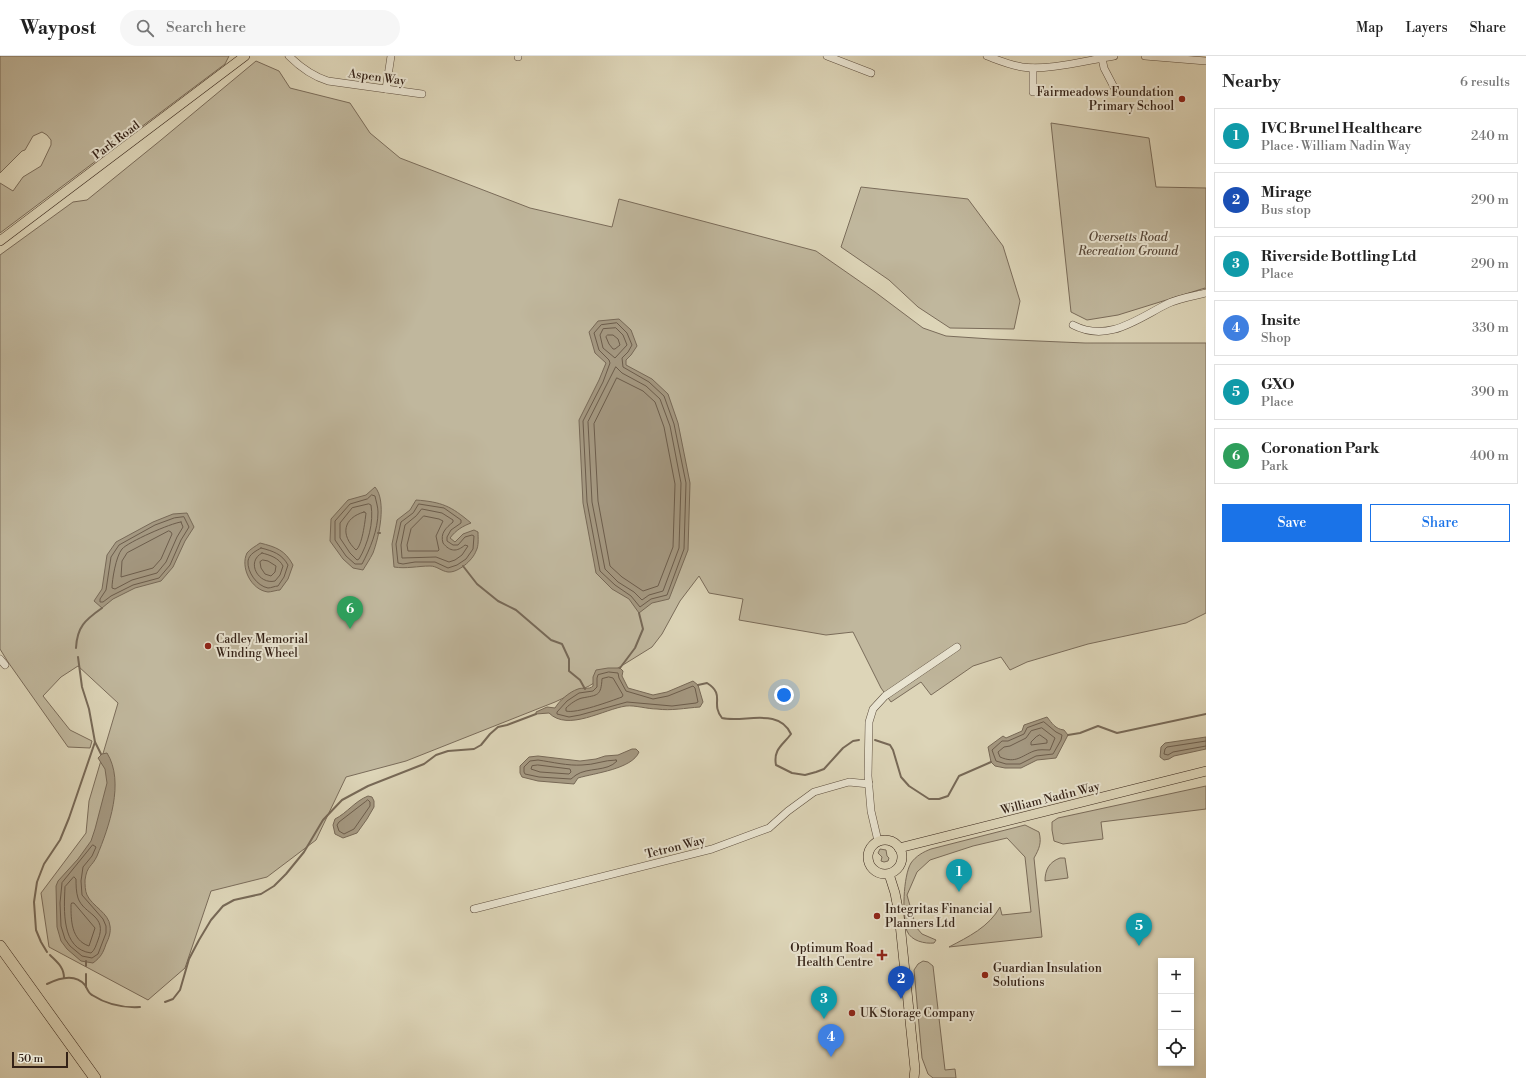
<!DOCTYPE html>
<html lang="en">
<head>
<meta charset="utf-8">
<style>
  :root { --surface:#fff; --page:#f6f6f6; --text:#222; --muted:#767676; --line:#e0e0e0; --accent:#1a73e8 }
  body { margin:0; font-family:"Libre Bodoni",serif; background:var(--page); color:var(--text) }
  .controls { position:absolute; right:12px; bottom:12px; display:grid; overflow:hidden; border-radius:0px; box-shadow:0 2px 6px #0003 }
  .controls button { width:36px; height:36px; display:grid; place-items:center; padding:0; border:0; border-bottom:1px solid var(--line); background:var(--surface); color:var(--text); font:20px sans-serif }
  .scale { position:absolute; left:12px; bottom:10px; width:56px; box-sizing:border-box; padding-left:4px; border:2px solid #342217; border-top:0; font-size:11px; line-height:14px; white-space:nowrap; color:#342217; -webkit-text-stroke:3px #e9e4d1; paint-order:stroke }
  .you { position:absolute; left:784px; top:639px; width:14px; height:14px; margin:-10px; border:3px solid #fff; border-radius:50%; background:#1a73e8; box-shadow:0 0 0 6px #1a73e833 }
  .badge { display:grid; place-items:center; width:26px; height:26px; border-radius:50%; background:var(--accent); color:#fff; font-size:13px; font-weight:700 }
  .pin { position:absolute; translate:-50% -33px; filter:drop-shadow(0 1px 2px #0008) }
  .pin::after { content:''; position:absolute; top:21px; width:14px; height:12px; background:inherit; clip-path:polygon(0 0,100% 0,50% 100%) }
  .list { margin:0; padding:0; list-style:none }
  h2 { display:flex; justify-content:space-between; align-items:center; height:52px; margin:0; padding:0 16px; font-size:17px }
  h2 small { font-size:13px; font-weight:400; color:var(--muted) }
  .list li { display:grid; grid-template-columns:26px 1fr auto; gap:12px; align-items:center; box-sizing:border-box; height:56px; margin:0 8px 8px; padding:0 8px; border:1px solid var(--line); border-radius:0px }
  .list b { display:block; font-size:15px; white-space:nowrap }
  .list p { margin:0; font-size:13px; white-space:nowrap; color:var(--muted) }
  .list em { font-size:13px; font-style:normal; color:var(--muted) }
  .actions { display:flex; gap:8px; padding:12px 16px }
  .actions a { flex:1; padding:9px 0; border:1px solid var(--accent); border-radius:0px; text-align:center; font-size:14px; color:var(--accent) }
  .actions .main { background:var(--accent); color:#fff }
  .icon { flex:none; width:22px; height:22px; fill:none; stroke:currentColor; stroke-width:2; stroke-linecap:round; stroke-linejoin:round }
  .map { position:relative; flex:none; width:1206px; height:1022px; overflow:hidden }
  header { display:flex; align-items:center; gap:24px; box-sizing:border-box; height:56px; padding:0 20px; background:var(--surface); border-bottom:1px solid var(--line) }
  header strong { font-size:19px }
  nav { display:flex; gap:22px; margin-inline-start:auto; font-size:14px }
  .search { width:280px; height:36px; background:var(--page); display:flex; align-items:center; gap:10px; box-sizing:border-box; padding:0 14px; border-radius:22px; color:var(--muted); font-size:15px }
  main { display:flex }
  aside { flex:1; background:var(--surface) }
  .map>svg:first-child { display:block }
  .green { fill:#c0b79d; stroke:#7a6c5a }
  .water { fill:#a49881; stroke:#776957 }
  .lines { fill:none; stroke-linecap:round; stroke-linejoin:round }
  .shore { stroke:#6c5d4c; stroke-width:1 }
  .stream { stroke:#776957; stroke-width:2 }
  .minor-casing { stroke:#5e4f3f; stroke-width:8 }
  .major-casing { stroke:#342217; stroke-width:10 }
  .highway-casing { stroke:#342217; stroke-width:12 }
  .minor { stroke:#e9e4d1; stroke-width:7 }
  .major { stroke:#ddd5b8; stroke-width:9 }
  .highway { stroke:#ddd5b8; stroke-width:11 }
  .poi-dot { fill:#8f2418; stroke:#e9e4d1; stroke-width:1.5 }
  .labels { text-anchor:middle; stroke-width:4; stroke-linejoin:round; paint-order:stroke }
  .street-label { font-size:12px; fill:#342217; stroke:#e9e4d1 }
  .poi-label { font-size:12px; fill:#342217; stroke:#e9e4d1; text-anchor:start }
  .park-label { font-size:12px; font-style:italic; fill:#574738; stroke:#e9e4d1 }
</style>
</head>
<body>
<header>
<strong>Waypost</strong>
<div class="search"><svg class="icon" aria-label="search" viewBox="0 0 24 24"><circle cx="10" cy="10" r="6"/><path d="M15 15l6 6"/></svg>Search here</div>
<nav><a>Map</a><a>Layers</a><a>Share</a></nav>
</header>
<main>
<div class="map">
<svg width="1206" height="1022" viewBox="0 0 1206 1022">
  <rect width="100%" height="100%" fill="#ddd5b8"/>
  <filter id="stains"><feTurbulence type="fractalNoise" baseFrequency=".005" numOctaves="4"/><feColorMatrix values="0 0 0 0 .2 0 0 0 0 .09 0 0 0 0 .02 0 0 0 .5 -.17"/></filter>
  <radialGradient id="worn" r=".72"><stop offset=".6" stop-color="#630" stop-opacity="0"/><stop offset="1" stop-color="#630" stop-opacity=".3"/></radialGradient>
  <g class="green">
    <path d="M0 0H229L225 8 0 177V127L13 135 23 121 41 110 51 89V84L47 79 42 76 33 80 25 94 22 95 0 117Z"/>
    <path d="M256 5 279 15 290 32 350 47 370 77 400 102 530 152 612 171 619 143 816 195 875 236 923 272 946 280 991 283 1085 287H1206V557L1186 567 1088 588 1027 606 1010 614 1001 601 973 610 931 639 921 626 891 646 881 632 853 576 826 579 739 564 743 543 709 537 699 520 680 545 662 578 652 591 589 630 555 646 406 705 346 721 316 784 267 821 211 835 185 912 148 944 49 891 41 837 86 777 89 745 118 647 78 610 61 621 43 640 70 674 92 685 90 692 68 691 8 606 0 593V199L73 146 87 144 161 84Z"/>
    <path d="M1051 67 1149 82 1156 131 1206 132V240L1205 232 1118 259 1087 264 1071 256Z"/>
    <path d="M861 131 968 143 1003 190 1020 245 1014 273 950 272 918 251 889 224 841 191Z"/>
    <path d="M1206 730V753L1101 766 1103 783 1063 788 1054 785 1052 774V766L1058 762Z"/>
    <path d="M1025 769 1039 776C1042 787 1039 793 1034 802L1042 881 949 891C968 881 989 871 1000 851L1002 859 1031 856 1025 801 1007 782 973 790 930 804 917 816 907 839 916 871 922 878 936 884 934 887C925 888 911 885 907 875 902 861 903 820 911 807 916 800 923 796 931 793Z"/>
    <path d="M880 793 886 794 887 800 889 802 888 805 884 806 881 805 882 801 878 797Z"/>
    <path d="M1060 802H1065L1068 822 1045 825C1045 814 1049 806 1060 802Z"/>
    <path d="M923 905 928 906 933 910 945 1014 955 1013 956 1022H933L928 1018 922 1002 914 914 918 908Z"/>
  </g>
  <g class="water">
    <path d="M619 263 631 274 637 290 631 299 626 304V309L652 323 668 338 678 367 690 427 688 494 669 543 652 547 639 557 629 543 612 533 596 517 583 447 579 364 599 324 606 307 595 297 589 276 598 265Z"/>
    <path d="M375 431C387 445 379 481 373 497 370 503 366 509 363 514L353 512 343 503 330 485 331 463 348 444 366 439Z"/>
    <path d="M416 444C442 446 451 450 471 467 463 470 456 474 450 482L455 486 463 478 474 474 478 476C478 482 479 490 476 495 473 504 458 517 448 516 441 515 437 510 430 510 418 510 406 513 394 511L392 488 397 464 410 454Z"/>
    <path d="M187 457 194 471 185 485 173 511 161 525 135 532 113 543 102 552 94 545 102 533 107 499 116 486 153 466 173 458Z"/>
    <path d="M260 487C276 491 285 494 293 509L288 523 280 534C277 534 271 536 268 536 251 534 240 511 247 497 250 493 256 490 260 487Z"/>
    <path d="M608 612H620L623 615 622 620 628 632 653 639 667 636 693 625 698 629 703 646 700 651C685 652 671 655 657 653 647 653 635 649 626 650 604 653 568 676 549 657L536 658V656L547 651 555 652C559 645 569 636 578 633 583 631 589 634 593 630V621L596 614Z"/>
    <path d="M1047 661C1052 667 1055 673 1064 674L1068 679 1056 702 1037 704 1021 712H1005L995 710 991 706 988 691 1003 680 1006 682 1022 675 1024 669Z"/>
    <path d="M1206 681V693L1174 700 1169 703 1164 704 1160 701 1161 691 1165 687Z"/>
    <path d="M632 693H636L639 696C632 713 595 717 578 722L574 728 538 725 522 721 520 717V710L529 701 538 700 580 705 596 703 605 700 618 699Z"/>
    <path d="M107 697C125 726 109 771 97 800 92 811 87 809 85 824 85 828 85 835 87 839 92 850 109 857 110 870 111 876 109 882 106 888 103 897 101 901 93 907L81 905 67 893 61 885 57 871 56 830 58 825 78 803 91 785 95 773 107 727 105 713 98 702 102 698Z"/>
    <path d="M368 740 372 741 374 745V751L367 763 357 777 343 782 335 778 333 769 335 763C347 757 355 745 368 740Z"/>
  </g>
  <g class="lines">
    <g class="shore">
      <path d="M617 267 627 277 632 289 628 296 622 302 623 311 649 326 664 340 674 368 686 427 684 493 667 539 651 543 640 551 631 540 615 529 600 515 587 446 583 365 603 326 610 307 609 304 599 294 594 277 601 269Z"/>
      <path d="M616 272 623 279 627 289 615 302 603 292 600 279 603 273Z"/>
      <path d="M608 279H613L618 283 620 289 615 293H613L609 288 606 281Z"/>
      <path d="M616 311 622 317 646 330 660 343 670 370 681 427 679 492 663 535 649 539 642 544 634 536 618 526 605 513 592 446 588 366Z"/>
      <path d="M617 322 643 335 655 346 664 371 675 428 673 491 658 530 643 535 622 521 610 510 598 445 594 368Z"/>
      <path d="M372 439 375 440C376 445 378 451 378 456 378 474 370 493 362 508H355L346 500 335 484V465L350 448 367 443Z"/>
      <path d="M369 448 371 449C374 466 368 488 359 503L357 504 350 497 340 482V467L352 452Z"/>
      <path d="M419 448 444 452 461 464V467L451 474 447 481V485L453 489H458L465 481 472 479 474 480 473 493 466 503 457 509 448 512 435 506H415L403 508 398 507 396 488 401 466 413 457Z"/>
      <path d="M422 453 442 457 453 464V466C446 472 440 477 443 487 450 496 457 496 465 489L468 490 462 499 455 504 449 506 436 501 402 502 401 489 405 469 416 460Z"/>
      <path d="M364 456 366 457C365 466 362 490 356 494 340 479 343 462 364 456Z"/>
      <path d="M424 460 439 463 443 465 436 480 439 494 438 495H408L407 489 411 473Z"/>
      <path d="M184 461 189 471 181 484 170 509 159 522 133 529 111 540 103 546H100V543L106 534 111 501 119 489 155 469 174 462Z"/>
      <path d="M181 466 183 471 177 481 166 506 157 517 132 524 115 533 112 532C112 524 116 500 122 493 128 486 171 467 181 466Z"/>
      <path d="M169 475 171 476 172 478 161 503 153 512 121 521 122 505 127 497Z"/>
      <path d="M261 492C273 495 282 498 288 509L284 521 278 530C275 530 271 532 268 532 257 530 247 516 248 505 249 498 256 495 261 492Z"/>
      <path d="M262 497C270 499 279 502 283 510L280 519 275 525C259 529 245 506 262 497Z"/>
      <path d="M263 504 268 505 276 510 275 516 271 520 265 518 261 512 260 506Z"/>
      <path d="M609 616 618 617 619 622 626 635 653 643 668 640 693 630 695 632 698 646 696 647 672 650 627 646 580 659 569 661 557 658V656L567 645 579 637 593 635 597 631V622L598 619Z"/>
      <path d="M609 621 613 622 623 639 622 641C611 645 576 658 566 655V652C570 648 577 643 582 642 598 639 601 640 602 623Z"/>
      <path d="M1044 666 1056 676 1062 679 1061 684 1053 698 1036 700 1020 708H1006L996 705 992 694 1002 685H1008L1024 678 1027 672Z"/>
      <path d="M1042 672 1055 682 1050 694C1045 694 1039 693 1034 695 1021 700 1016 708 1000 701L998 696 1004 691 1010 690 1026 682 1031 675Z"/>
      <path d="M1040 679 1047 684V687L1031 689V686L1036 681Z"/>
      <path d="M1206 685 1167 691 1165 693 1164 698 1168 699 1173 696 1206 690"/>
      <path d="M616 704 617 705C607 716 588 711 576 719 574 720 573 722 571 723L539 721 525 718 524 716V711L530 705 538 704C552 706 568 710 582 709 594 709 604 704 616 704Z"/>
      <path d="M538 709 570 713 571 716 569 718 540 716 531 713 532 710Z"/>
      <path d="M368 744 370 746V750L354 773 344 778 339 775 337 769 339 766 365 746Z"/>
      <path d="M93 789 96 791 92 800 83 811 81 825 82 839 103 863 106 870V877L98 898 92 902 82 900 70 890 65 883 61 870 60 847 62 827Z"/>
      <path d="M74 821 76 823C76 828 76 836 78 842 84 859 108 859 98 884 96 889 95 894 91 897 61 893 64 854 65 831Z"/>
      <path d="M72 847H74L95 872 89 890C71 884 71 864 71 849Z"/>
    </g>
    <g class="stream">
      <path d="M378 477H380"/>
      <path d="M463 510 477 528 498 545 516 554 551 584 562 588 569 603V615L580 624 585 633"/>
      <path d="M76 592C77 571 85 564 102 552"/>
      <path d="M620 612 635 592 643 573 639 557"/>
      <path d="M698 629 707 627C726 639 710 647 722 662 744 667 779 651 791 678 783 689 773 693 776 709L792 717 805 719 816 716 824 713 843 692 853 685 859 684"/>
      <path d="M1068 679 1080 677 1098 670 1117 677 1206 658"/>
      <path d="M875 684 890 689 893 694 901 721 909 730 929 743H939L948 740 959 720 991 706"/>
      <path d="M95 686 101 698"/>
      <path d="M47 896 41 886 36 874 34 846 37 826 44 808 60 784 69 762 95 686 89 653 82 631 78 601"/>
      <path d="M50 899C57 906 64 911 64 922"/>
      <path d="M86 905V910"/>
      <path d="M86 918V931"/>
      <path d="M47 928C59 922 75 917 85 929 87 932 88 937 92 939 106 948 123 952 140 951"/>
      <path d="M165 946 173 943 180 934 189 903 199 884 211 864 223 850 234 844 261 838 274 830 286 818 304 796 323 764 342 744 368 730 424 708 436 699 448 695 474 693 481 689 490 678 498 671 507 669 536 658"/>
    </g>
    <g class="minor-casing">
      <g id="minor">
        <path d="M289 0C301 12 312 20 328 25L422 38"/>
        <path d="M827 0 871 17"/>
        <path d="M987 0C998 4 1010 9 1022 11 1047 15 1088 4 1114 0"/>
        <path d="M1145 0 1206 5"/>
        <path d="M518 1V0"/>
        <path d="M1102 2 1104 12 1117 37"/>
        <path d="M386 33 391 0"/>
        <path d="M1033 36V12"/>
        <path d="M1073 269C1108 287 1137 263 1167 248 1179 242 1194 240 1206 237"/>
        <path d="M0 603 5 609"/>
        <path d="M878 785 871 755 868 720 869 666 873 653 885 640 957 591"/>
        <path d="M474 853 712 793 769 772 788 755 814 736 849 726 869 728"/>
      </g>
    </g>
    <g class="major-casing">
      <g id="major">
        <path d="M0 185 245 0"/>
        <circle cx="885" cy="801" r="17"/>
        <path d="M899 792 1206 715"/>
        <path d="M889 818 895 837 899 858 915 1013 914 1022"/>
      </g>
    </g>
    <g class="highway-casing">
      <path id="highway" d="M0 890 95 1022"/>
    </g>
    <use href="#minor" class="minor"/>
    <use href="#major" class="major"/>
    <use href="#highway" class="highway"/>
  </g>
  <g class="poi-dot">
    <circle cx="1182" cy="43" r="4"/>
    <circle cx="208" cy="590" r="4"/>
    <circle cx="877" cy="860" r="4"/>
    <path d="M880 893h4v4h4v4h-4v4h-4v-4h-4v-4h4z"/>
    <circle cx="985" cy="919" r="4"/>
    <circle cx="852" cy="957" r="4"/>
  </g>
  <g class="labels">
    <g class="street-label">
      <text transform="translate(377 21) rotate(8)" y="4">Aspen Way</text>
      <text transform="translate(116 84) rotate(-37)" y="4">Park Road</text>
      <text transform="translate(1050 742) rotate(-14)" y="4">William Nadin Way</text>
      <text transform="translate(675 791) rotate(-14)" y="4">Tetron Way</text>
    </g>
    <g class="poi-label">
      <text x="1174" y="40" text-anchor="end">Fairmeadows Foundation<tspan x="1174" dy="14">Primary School</tspan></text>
      <text x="216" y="587">Cadley Memorial<tspan x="216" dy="14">Winding Wheel</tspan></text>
      <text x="885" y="857">Integritas Financial<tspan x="885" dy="14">Planners Ltd</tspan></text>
      <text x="873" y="896" text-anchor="end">Optimum Road<tspan x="873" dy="14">Health Centre</tspan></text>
      <text x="993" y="916">Guardian Insulation<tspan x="993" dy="14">Solutions</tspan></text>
      <text x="860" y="961">UK Storage Company</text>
    </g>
    <g class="park-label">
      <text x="1128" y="185">Oversetts Road<tspan x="1128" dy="14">Recreation Ground</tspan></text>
    </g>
  </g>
  <rect width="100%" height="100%" filter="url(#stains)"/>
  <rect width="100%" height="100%" fill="url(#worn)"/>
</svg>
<div class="controls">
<button>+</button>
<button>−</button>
<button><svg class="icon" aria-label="locate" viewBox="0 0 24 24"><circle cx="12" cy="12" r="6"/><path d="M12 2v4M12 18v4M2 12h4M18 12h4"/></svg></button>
</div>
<div class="scale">50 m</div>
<div class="you"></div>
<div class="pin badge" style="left:959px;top:836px;background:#0f9aa8">1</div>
<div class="pin badge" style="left:901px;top:943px;background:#1a4fb4">2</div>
<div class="pin badge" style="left:824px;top:963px;background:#0f9aa8">3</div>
<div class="pin badge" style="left:831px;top:1001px;background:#3f7fe0">4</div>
<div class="pin badge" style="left:1139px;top:890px;background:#0f9aa8">5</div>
<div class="pin badge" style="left:350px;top:573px;background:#2e9e5b">6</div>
</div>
<aside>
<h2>Nearby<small>6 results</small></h2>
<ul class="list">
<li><span class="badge" style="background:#0f9aa8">1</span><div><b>IVC Brunel Healthcare</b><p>Place · William Nadin Way</p></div><em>240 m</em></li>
<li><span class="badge" style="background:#1a4fb4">2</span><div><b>Mirage</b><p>Bus stop</p></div><em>290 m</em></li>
<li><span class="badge" style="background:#0f9aa8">3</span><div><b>Riverside Bottling Ltd</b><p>Place</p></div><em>290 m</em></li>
<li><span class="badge" style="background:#3f7fe0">4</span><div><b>Insite</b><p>Shop</p></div><em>330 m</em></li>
<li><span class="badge" style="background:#0f9aa8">5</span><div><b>GXO</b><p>Place</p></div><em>390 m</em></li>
<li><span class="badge" style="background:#2e9e5b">6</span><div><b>Coronation Park</b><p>Park</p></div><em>400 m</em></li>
</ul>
<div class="actions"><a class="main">Save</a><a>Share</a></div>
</aside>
</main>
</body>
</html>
